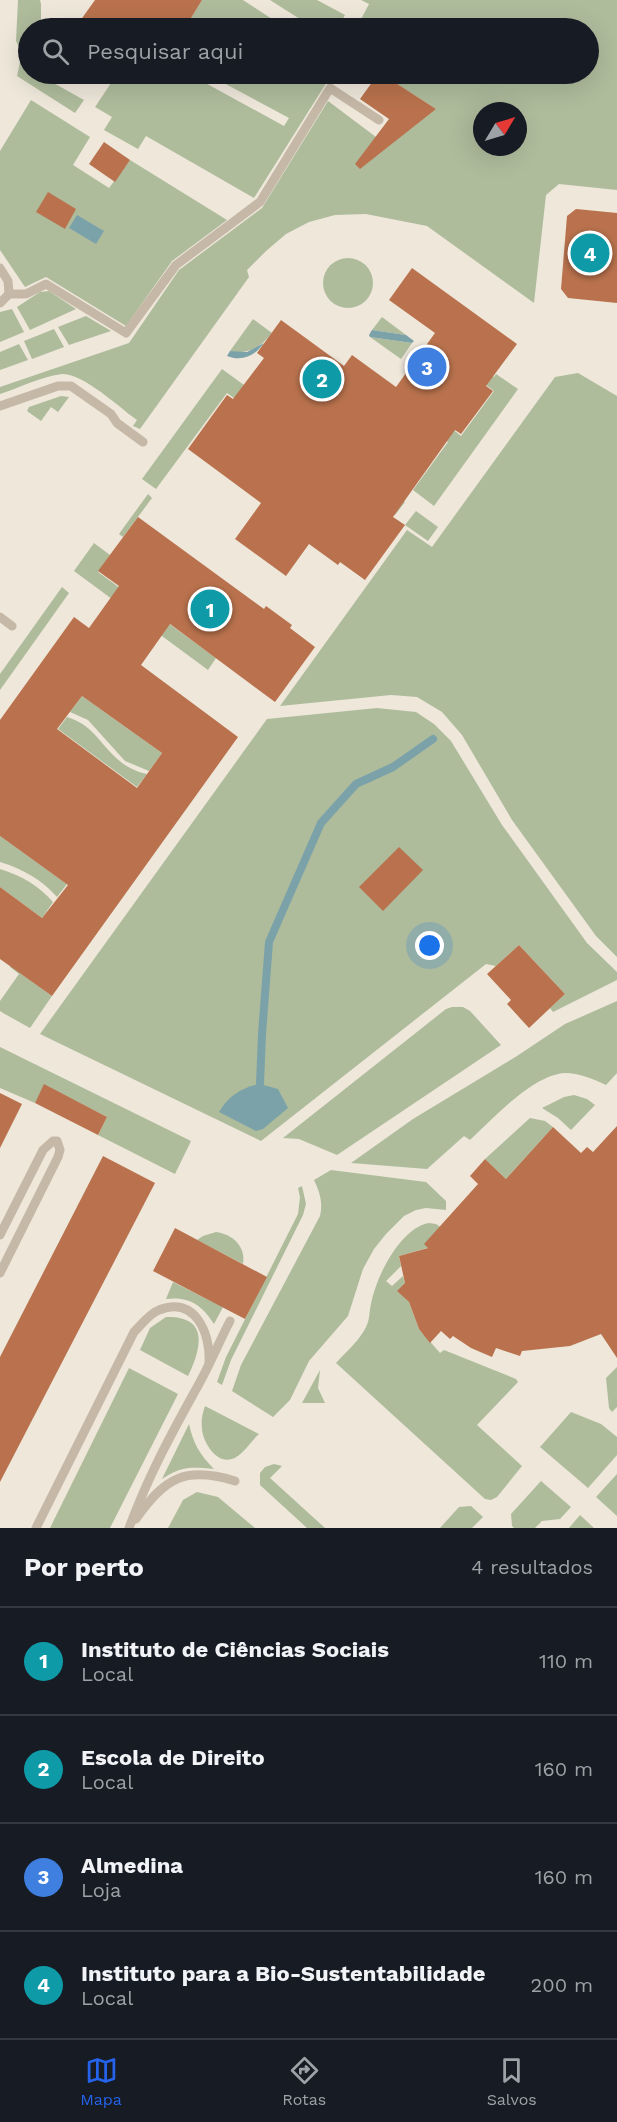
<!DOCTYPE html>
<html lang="pt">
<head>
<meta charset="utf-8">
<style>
  :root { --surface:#171b24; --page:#20242c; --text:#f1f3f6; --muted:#9ea1a6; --line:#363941; --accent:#2563eb }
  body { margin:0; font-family:"Work Sans",sans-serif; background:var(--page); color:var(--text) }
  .compass { position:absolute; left:473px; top:102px; width:54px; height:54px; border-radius:50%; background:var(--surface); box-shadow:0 6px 24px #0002; rotate:52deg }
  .you { position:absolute; left:430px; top:946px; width:21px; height:21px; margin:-15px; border:4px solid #fff; border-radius:50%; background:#1a73e8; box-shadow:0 0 0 9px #1a73e833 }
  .badge { display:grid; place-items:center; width:39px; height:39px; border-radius:50%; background:var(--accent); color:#fff; font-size:20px; font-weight:700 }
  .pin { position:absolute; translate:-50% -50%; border:3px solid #fff; box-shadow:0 2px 6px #0006 }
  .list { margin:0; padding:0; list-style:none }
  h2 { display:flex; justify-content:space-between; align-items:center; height:78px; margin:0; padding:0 24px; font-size:26px }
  h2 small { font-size:20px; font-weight:400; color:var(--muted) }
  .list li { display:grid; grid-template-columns:39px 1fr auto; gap:18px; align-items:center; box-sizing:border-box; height:108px; padding:0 24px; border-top:2px solid var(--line) }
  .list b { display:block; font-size:22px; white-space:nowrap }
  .list p { margin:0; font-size:20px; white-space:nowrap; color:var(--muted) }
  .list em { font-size:20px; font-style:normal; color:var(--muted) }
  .icon { flex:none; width:33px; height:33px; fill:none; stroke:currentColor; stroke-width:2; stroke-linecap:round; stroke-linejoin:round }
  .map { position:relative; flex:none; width:617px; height:1528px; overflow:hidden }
  .search { position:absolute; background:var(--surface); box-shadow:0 6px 24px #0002; left:18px; right:18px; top:18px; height:66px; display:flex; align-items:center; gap:15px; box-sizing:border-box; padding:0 21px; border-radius:33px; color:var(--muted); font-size:22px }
  .sheet { height:510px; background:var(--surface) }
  nav { display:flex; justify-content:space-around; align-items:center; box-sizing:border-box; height:84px; border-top:2px solid var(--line); background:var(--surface); font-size:16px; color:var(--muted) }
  nav a { display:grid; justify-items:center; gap:3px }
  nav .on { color:var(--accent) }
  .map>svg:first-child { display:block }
  .green { fill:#aebc9c; fill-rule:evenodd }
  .water { fill:#7ca2a9 }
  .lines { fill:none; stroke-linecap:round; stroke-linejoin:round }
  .stream { stroke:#7ca2a9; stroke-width:8 }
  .building { fill:#b9724d; fill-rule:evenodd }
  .service { stroke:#c5b8a7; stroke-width:9 }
</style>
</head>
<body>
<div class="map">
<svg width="617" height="1528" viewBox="0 0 617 1528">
  <rect width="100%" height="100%" fill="#eee7da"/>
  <g class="green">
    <path d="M18 0H40L41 4V28H28V74H41V76L84 100 75 113 17 76 22 53 16 41Z"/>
    <path d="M202 0H243L286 28H185Z"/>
    <path d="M270 0H317L345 15 338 28H314Z"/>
    <path d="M361 0H617V190L559 184 546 195 534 303 427 226 366 214 335 215 309 222 286 234 266 251 247 270 249 277 140 429 133 426 137 420C120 408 83 373 62 374 42 376 19 388 0 394V387L129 343 179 270 262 208 328 101 376 137 436 109 382 74H588V28H359L357 27 369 4ZM482 111H518V147H482Z"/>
    <path d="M117 74H189L284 126 289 118 207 74H332L254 198 146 136 138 149 104 130 112 117 95 107Z"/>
    <path d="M31 100 90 137 73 165 109 188 130 160 227 220 172 261 126 326 46 277 25 287 0 250V151Z"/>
    <circle cx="348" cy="283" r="25"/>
    <path d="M49 291 76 309 30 330 17 307 40 292Z"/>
    <path d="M12 309 24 332 0 342V312Z"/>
    <path d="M86 316 111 331 69 345 58 327Z"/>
    <path d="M382 317 406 335 372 330Z"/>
    <path d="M253 319 272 333C261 347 248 355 230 351Z"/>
    <path d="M54 329 64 347 32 359 24 341Z"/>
    <path d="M370 337 412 343 401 359Z"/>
    <path d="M19 344 28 360 0 370V352Z"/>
    <path d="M222 369 405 502 395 515 227 393 156 489 142 479Z"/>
    <path d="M489 373 494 377 496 374 518 389 434 506 413 490 448 442 442 437 450 427 461 436 494 391 482 382Z"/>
    <path d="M578 373 617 396V957L596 936 512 820 462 735 442 712 417 697 391 695 280 706 407 530 432 547 555 377Z"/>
    <path d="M61 396 69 397 58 412 51 407 41 421 27 411 29 407Z"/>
    <path d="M148 494 152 498 123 537 119 534Z"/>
    <path d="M416 511 438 527 428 541 405 525Z"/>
    <path d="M94 543 110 555 98 572 216 658 208 670 74 571Z"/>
    <path d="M62 587 69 593 0 690V674Z"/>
    <path d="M82 696 162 753 149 771 125 761 88 720 70 712Z"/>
    <path d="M377 708 416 712 434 724 451 741 502 825 587 943 617 972V980L553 1012 550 1008 565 994 519 945 496 966 486 964 261 1141 40 1034 267 719Z"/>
    <path d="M67 717C103 727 105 765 147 774L137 787 58 729Z"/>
    <path d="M0 836 67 884 57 897C42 880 23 869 0 862Z"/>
    <path d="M0 869C22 876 38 885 53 902L42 918 0 887Z"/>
    <path d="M41 924 50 931 20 973 52 996 30 1028 3 1013 0 1011V1001L19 974 10 967Z"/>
    <path d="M617 1001V1073L606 1085C593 1079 579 1073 565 1073 532 1075 493 1119 470 1140L464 1136 427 1169 351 1163 413 1119 517 1056 565 1024Z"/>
    <path d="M452 1007H463L470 1011 501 1045 337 1155 299 1139 283 1138 446 1009Z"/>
    <path d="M0 1047 191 1141 175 1174 98 1135 107 1117 45 1085 35 1103 0 1088Z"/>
    <path d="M574 1095 587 1099 595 1105 571 1130 558 1118 542 1108 564 1097Z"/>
    <path d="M530 1118 545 1121 553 1127 506 1179 485 1159Z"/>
    <path d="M331 1170 426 1182 446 1201V1210L426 1208 416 1210 404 1216 386 1234 374 1249 363 1269 348 1316 309 1361 290 1400 273 1417 232 1391 241 1365 320 1216C323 1202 320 1193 314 1180Z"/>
    <path d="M302 1186 306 1204 303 1215 231 1360 222 1385 217 1382 226 1357 298 1214 300 1197 298 1188Z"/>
    <path d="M429 1223 436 1224 442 1228 441 1244 399 1256 401 1266 386 1281 392 1286 403 1276 405 1283 398 1291 409 1302 419 1329 440 1353 444 1350 516 1379 518 1382 477 1425 522 1466 497 1497 491 1500 485 1499 336 1363C346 1352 360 1340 366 1327 370 1319 369 1312 371 1304 376 1277 400 1228 429 1223Z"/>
    <path d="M216 1232C232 1234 246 1246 243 1264L197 1240 203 1236Z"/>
    <path d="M173 1282 223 1307 214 1324C202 1305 189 1296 166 1299Z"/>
    <path d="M166 1317C210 1316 201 1349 188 1376L140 1350 150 1328Z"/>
    <path d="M617 1367V1407L612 1412 609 1408 606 1378Z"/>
    <path d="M129 1368 178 1394 110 1528H50Z"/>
    <path d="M320 1370 318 1388 325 1403H302Z"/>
    <path d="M205 1406 259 1434C251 1441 242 1456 232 1459 216 1464 203 1442 202 1429 201 1421 202 1415 205 1406Z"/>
    <path d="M571 1412 601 1424 617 1437V1455L588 1488 540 1447Z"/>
    <path d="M189 1424C193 1443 200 1455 214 1469 190 1467 182 1466 162 1479Z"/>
    <path d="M274 1464 282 1466 270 1478 325 1528H307L260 1485V1473L265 1467Z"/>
    <path d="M617 1474V1516L596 1497Z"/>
    <path d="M541 1481 571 1507 560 1519 542 1521 535 1528H514L512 1526 511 1514Z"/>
    <path d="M197 1492 218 1497 255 1528H168L183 1500Z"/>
    <path d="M471 1506 483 1517 472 1528H440L459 1507Z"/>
    <path d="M580 1515 594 1528H569Z"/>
  </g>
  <g class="water">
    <path d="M77 215 104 231 96 244 69 228Z"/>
    <path d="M372 330 406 335 414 341 412 343 370 337 369 335Z"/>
    <path d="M264 343C255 356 242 362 227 356L230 351 247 352Z"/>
    <path d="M260 1084 278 1089 288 1108 263 1129 256 1131 219 1112C228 1096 243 1087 260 1084Z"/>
  </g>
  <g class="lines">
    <path class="stream" d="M260 1084 262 1034 269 942 321 823 356 784 393 767 433 739"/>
  </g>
  <g class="building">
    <path d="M95 0H202L185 28H75Z"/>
    <path d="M378 74H382L436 109 360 169 355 164 389 119 360 99Z"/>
    <path d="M104 142 130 160 115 182 89 164Z"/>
    <path d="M48 192 76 209 65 229 36 212Z"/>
    <path d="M576 209 617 213V303L568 298 561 289 567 216Z"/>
    <path d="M412 268 517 344 486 386 493 391 461 434 455 430 393 517 405 525 365 580 340 562 338 565 309 544 286 576 235 539 261 503 188 449 227 395 233 399 264 358 257 353 281 320 344 366 352 355 396 387 435 333 389 300Z"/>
    <path d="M138 517 264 609 266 606 292 625 290 628 315 647 275 702 170 624 141 665 238 737 52 996 0 959V887L42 918 68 885 0 836V720L74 617 89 628 119 586 98 571ZM82 696 162 753 137 788 57 729Z"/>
    <path d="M399 847 423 870 383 911 359 887Z"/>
    <path d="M519 945 565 994 529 1028 507 1004 511 1000 487 974Z"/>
    <path d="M44 1084 107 1117 98 1135 35 1103Z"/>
    <path d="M0 1093 22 1104 0 1148Z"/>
    <path d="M617 1126V1358L601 1334 570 1346 522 1351 520 1356 496 1348 492 1357 471 1348 453 1336 450 1339 441 1331 430 1343 419 1329 409 1302 397 1291 405 1283 399 1256 428 1248 424 1244 478 1184 470 1176 485 1159 506 1179 553 1127 581 1153 587 1147 593 1152Z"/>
    <path d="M103 1156 155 1183 0 1482V1357Z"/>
    <path d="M175 1228 267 1277 245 1319 153 1271Z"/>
  </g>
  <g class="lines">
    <g class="service">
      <path d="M0 268 8 281 9 294 0 303"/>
      <path d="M9 294H26L46 284 126 333 176 265 260 202 330 88 379 120"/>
      <path d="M0 406 58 386H71L111 414 117 423 143 442"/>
      <path d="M0 617 12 626"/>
      <path d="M0 1235 43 1150 53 1141H57L60 1150 58 1157 0 1273"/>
      <path d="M136 1519C165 1477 186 1466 235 1481"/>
      <path d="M36 1528 134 1332C141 1325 150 1313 159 1310 195 1295 211 1334 209 1363"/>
      <path d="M129 1528C148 1477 169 1438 195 1391 208 1369 218 1344 230 1321"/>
    </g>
  </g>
</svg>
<svg class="compass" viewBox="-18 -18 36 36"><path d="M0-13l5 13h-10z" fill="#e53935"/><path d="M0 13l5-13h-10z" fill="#9ea1a6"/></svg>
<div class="you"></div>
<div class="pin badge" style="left:210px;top:609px;background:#0f9aa8">1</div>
<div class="pin badge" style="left:322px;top:379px;background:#0f9aa8">2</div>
<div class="pin badge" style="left:427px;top:367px;background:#3f7fe0">3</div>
<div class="pin badge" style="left:590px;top:253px;background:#0f9aa8">4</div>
<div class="search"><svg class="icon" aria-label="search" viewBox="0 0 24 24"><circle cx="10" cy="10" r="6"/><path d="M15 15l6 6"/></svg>Pesquisar aqui</div>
</div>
<section class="sheet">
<h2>Por perto<small>4 resultados</small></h2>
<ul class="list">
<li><span class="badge" style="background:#0f9aa8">1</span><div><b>Instituto de Ciências Sociais</b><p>Local</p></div><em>110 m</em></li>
<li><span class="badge" style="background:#0f9aa8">2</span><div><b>Escola de Direito</b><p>Local</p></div><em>160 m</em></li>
<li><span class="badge" style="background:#3f7fe0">3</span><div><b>Almedina</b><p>Loja</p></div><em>160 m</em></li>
<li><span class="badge" style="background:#0f9aa8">4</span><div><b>Instituto para a Bio-Sustentabilidade</b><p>Local</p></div><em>200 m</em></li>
</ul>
</section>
<nav>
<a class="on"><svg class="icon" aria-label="map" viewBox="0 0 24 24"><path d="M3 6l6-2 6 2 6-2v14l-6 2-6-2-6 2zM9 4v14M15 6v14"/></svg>Mapa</a>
<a><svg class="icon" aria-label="directions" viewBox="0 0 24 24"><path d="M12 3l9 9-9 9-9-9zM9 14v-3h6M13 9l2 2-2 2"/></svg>Rotas</a>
<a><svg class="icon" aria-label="saved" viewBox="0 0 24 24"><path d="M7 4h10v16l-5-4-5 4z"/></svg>Salvos</a>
</nav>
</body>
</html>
